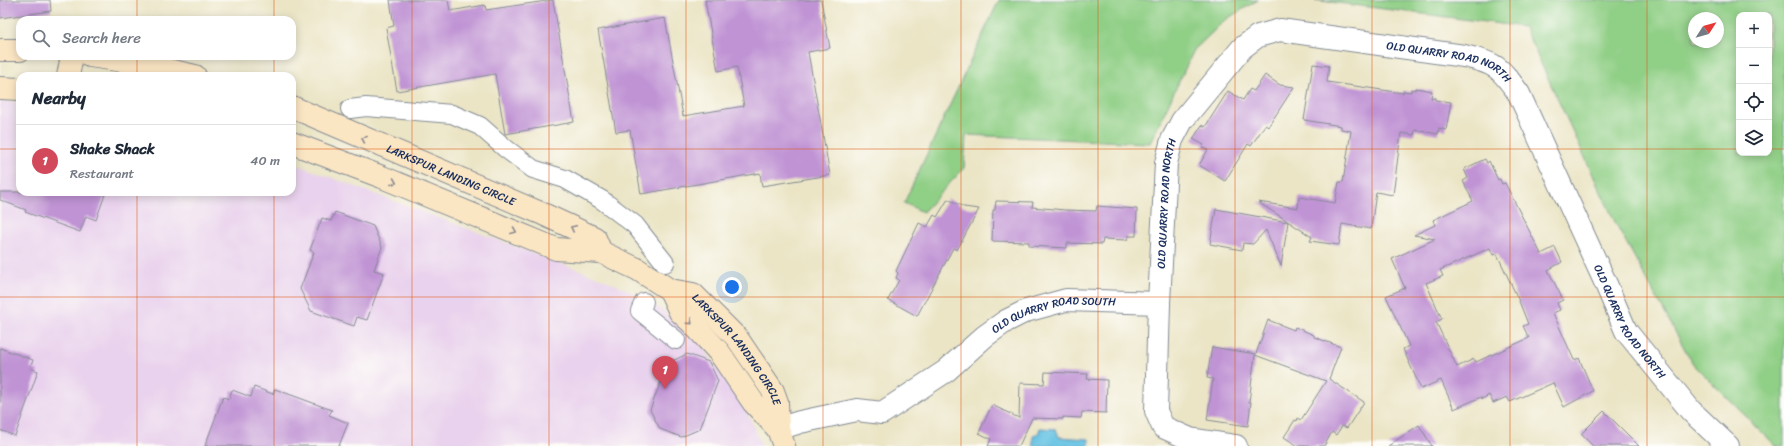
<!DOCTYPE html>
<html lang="en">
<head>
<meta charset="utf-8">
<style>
  :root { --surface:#fff; --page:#f2f2f3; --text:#1f2937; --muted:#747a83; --line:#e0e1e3; --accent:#d1495b }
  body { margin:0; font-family:Sriracha,sans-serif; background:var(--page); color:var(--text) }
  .controls { position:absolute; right:12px; top:12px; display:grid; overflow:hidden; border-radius:8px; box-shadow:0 2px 10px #0003 }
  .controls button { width:36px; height:36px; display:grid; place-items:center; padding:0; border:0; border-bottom:1px solid var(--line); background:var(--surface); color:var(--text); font:20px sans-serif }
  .compass { position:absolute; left:1688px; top:12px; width:36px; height:36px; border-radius:50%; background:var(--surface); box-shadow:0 2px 10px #0003; rotate:54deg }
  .you { position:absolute; left:732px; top:287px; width:14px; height:14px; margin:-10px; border:3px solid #fff; border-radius:50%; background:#1a73e8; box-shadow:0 0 0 6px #1a73e833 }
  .badge { display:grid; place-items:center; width:26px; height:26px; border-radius:50%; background:var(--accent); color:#fff; font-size:13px; font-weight:700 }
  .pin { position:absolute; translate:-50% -33px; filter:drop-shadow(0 1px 2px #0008) }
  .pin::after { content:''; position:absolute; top:21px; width:14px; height:12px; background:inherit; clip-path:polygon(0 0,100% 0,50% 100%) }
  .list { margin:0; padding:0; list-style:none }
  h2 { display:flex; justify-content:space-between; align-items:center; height:52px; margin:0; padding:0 16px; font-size:17px }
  h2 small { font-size:13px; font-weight:400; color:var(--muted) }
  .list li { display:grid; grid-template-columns:26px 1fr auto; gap:12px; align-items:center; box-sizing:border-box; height:72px; padding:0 16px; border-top:1px solid var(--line) }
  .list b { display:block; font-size:15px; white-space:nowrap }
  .list p { margin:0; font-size:13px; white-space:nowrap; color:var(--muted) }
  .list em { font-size:13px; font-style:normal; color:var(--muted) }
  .icon { flex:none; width:22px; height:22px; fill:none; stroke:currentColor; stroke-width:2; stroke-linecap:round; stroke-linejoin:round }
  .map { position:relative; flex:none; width:1784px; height:446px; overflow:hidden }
  .search { position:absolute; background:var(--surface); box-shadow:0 2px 10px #0003; left:16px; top:16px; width:280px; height:44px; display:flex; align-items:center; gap:10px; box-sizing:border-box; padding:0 14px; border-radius:12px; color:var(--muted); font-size:15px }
  .panel { position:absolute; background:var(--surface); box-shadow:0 2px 10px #0003; left:16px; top:72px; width:280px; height:124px; border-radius:12px }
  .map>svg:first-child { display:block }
  .built { fill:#e9d2ed }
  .green { fill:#90cf86; stroke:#567f72; fill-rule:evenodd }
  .water { fill:#65c2e3; stroke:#4078a0 }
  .building { fill:#c093d4; fill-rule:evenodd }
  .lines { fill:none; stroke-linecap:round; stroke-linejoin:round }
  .pedestrian-casing { stroke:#838a92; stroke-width:20 }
  .minor-casing { stroke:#838a92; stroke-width:24 }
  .secondary-casing { stroke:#838a92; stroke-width:24 }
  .pedestrian { stroke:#fff; stroke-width:18 }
  .minor { stroke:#fff; stroke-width:22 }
  .secondary { stroke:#fbe6c4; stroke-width:22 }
  .oneway { stroke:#8b8a91 }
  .grid { fill:none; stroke:#de5710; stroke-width:1; stroke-opacity:0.55 }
  .labels { text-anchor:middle; stroke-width:3.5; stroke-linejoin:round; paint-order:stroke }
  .street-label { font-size:11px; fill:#1b2f5e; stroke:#fdfcf7 }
</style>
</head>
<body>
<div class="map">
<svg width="1784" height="446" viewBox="0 0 1784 446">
  <rect width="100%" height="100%" fill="#fdfcf7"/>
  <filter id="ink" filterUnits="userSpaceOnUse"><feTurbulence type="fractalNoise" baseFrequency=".025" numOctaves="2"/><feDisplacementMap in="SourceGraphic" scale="8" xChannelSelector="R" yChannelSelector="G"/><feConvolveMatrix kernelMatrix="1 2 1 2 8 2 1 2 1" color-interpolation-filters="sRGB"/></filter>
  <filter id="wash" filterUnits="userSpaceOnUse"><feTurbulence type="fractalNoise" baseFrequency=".012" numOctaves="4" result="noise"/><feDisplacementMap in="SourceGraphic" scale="16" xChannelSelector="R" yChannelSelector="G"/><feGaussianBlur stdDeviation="0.9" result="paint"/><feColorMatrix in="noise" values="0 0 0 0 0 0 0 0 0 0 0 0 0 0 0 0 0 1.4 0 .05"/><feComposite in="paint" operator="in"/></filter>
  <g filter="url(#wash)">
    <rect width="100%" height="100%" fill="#ebe5c6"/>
    <path class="built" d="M0 101 20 102V192H292V163L603 279 626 289 662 310 700 343 744 406 762 446H0Z"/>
    <g class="green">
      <path d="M999 0H1258L1225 20 1194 50 1150 143 966 135 964 168 923 212 904 203Z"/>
      <path d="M1315 0H1784V446H1776L1693 364 1615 222 1524 27ZM1739 15H1769V153H1739ZM1694 18H1718V42H1694Z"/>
    </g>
    <path class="water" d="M1040 428 1056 429 1059 437 1089 439V446H1033V435L1038 434Z"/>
    <g id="blocks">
      <g class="building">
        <path d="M0 0H50L51 11 0 18Z"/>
        <path d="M390 0H448L450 11 485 5 486 10 553 0 574 122 505 134 495 74 397 91 386 28 394 26Z"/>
        <path d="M705 0H821L830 48 808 52 830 175 762 186 760 173 641 194 630 130 616 132 598 30 665 18 683 116 744 106 737 67 718 71Z"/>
        <path d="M1313 64 1329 66 1327 82 1403 93V91L1411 92V89L1415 90 1416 88 1432 91 1431 98H1435V100L1451 102 1446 130 1439 128 1438 134 1415 130 1414 135 1401 133 1393 195 1376 192 1371 229 1342 224 1339 245 1310 241 1312 237 1258 202 1298 208 1299 197 1335 203 1339 182H1343L1351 131 1341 129V126L1304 120Z"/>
        <path d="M1265 75 1280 85 1294 87 1268 127 1265 125 1251 146 1248 144 1225 181 1199 165 1208 150 1202 147 1204 145 1193 139 1202 125 1205 127 1228 91 1243 100 1250 89 1254 91Z"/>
        <path d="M1485 159 1487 163 1489 161 1498 180 1500 179 1502 184 1505 183 1541 254 1555 247 1562 262 1548 270 1563 300 1557 303 1560 310 1553 313 1574 360 1579 358 1593 391 1564 407 1553 383 1510 402 1507 397 1493 403 1489 395 1482 399 1481 397 1454 409 1441 380 1421 389 1403 349 1409 346 1386 296 1405 288 1392 259 1435 239 1414 235 1435 225 1433 220 1473 201 1463 181 1468 178 1464 169ZM1490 248 1493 255 1497 254 1519 301 1528 324 1523 326 1529 338 1476 362 1474 359 1457 367 1436 322 1442 319 1426 283 1443 276 1440 270Z"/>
        <path d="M0 192H106L96 220 86 216 80 232 25 212 26 210 0 200Z"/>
        <path d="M948 199 964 207 979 209 957 250 953 248 917 316 888 300 899 280 896 278 898 273 896 271 919 223 927 227 934 215 937 217Z"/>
        <path d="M996 201 1033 202 1032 207 1065 210 1096 211 1097 206 1137 209 1136 236H1128L1127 240 1103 239 1102 244 1067 243V248L1029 246V242L992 241 993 210H995Z"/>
        <path d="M1216 209 1288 222 1281 266 1266 230 1253 244 1243 243 1242 250 1210 244Z"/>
        <path d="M335 212 373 226 382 247 374 270 384 273 367 320 357 317 354 326 311 311 300 289 314 252 310 250 322 218 331 221Z"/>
        <path d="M1268 320 1294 330 1295 327 1314 335V337L1341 347 1329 379 1364 402 1347 428 1342 426 1336 435 1332 432 1324 446H1298L1284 437 1295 420 1297 421 1298 418 1301 420 1326 381 1255 355 1249 402H1251L1248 426 1207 420 1213 379 1207 378 1212 347 1256 354Z"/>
        <path d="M0 348 33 360 30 368 38 371 15 436 0 430Z"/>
        <path d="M687 354 709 362 718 381 700 429 681 437 660 429 650 410 668 363Z"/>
        <path d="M1045 372 1088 374 1087 379 1107 380 1106 413 1082 412 1081 418 1063 417V419L1032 418 1019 446H988L991 439 979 433 992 405 1019 418 1020 383 1044 384Z"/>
        <path d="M254 387 273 394 275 389 332 410 329 415 348 423 339 446H205L223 397 229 399 232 390 251 397Z"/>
        <path d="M1604 411 1639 446H1593L1581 434Z"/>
        <path d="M1419 425 1432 446H1388Z"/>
      </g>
    </g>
  </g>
  <g filter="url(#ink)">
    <use href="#blocks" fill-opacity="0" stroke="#838a92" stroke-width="1"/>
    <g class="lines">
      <g class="pedestrian-casing">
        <g id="pedestrian">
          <path d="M350 109 366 107 452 114 480 126 505 148 533 169 565 179 602 200 635 225 665 263"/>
          <path d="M644 302 640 311 676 340"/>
        </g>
      </g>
      <g class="minor-casing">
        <g id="minor">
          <path id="s1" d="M1159 303 1166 163 1172 140 1182 121 1242 48 1258 36 1280 30 1464 56C1496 63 1500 67 1519 94L1606 284 1626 331 1691 411 1728 446"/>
          <path id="s2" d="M778 429 800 422 857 410 882 413 946 371 985 336 1006 321 1026 311 1066 300 1159 303 1156 411 1163 427 1190 439 1236 446"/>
        </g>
      </g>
      <g class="secondary-casing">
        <g id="secondary">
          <path d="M0 50H20"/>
          <path d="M90 56 137 63 195 76"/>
          <path d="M68 76 72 56"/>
          <path d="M0 88 20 89"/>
          <path id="s3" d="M292 107 543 214 595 238 601 252"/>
          <path id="s4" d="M292 143 382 177 556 249 601 252 637 269 670 290 693 294 737 338 773 391 777 402 778 429 784 446"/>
          <path d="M670 290 680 312 693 324 719 352 753 402 778 429"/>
        </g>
      </g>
      <use href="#pedestrian" class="pedestrian"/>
      <use href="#minor" class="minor"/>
      <use href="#secondary" class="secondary"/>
    </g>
    <defs><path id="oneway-chevron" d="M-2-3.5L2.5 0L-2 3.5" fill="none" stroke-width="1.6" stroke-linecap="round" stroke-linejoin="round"/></defs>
    <g class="oneway">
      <use href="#oneway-chevron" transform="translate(364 139) rotate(-157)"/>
      <use href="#oneway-chevron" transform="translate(394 182) rotate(22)"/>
      <use href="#oneway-chevron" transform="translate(573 228) rotate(-155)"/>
      <use href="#oneway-chevron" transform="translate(514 231) rotate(22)"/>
      <use href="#oneway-chevron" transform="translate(690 322) rotate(42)"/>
    </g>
  </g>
  <path class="grid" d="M137 0V20M274 0V20M412 0V446M549 0V446M686 0V446M823 0V446M961 0V446M1098 0V446M1235 0V446M1372 0V446M1510 0V446M1647 0V446M137 56V76M274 56V76M0 149H20M292 149H1739M1769 149H1784M137 192V446M274 192V446M0 297H1784"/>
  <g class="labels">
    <g class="street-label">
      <text dy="4" stroke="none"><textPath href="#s1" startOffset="496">OLD QUARRY ROAD NORTH</textPath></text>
      <text dy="4" stroke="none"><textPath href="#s3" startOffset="173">LARKSPUR LANDING CIRCLE</textPath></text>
      <text dy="4" stroke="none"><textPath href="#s1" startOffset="100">OLD QUARRY ROAD NORTH</textPath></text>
      <text dy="4" stroke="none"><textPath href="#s2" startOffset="310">OLD QUARRY ROAD SOUTH</textPath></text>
      <text dy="4" stroke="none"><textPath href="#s1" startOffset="832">OLD QUARRY ROAD NORTH</textPath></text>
      <text dy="4" stroke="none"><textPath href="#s4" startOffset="503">LARKSPUR LANDING CIRCLE</textPath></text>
    </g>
  </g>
</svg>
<div class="controls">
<button>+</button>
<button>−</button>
<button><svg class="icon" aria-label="locate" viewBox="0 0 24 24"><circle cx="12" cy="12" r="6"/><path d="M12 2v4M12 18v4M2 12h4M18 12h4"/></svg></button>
<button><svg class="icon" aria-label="layers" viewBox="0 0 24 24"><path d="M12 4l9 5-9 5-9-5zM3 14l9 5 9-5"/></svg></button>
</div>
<svg class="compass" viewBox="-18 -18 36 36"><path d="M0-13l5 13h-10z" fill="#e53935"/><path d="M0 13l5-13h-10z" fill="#747a83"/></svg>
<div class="you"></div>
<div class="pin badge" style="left:665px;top:389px">1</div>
<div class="search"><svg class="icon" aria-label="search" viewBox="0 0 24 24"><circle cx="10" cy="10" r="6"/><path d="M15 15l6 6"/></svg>Search here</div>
<section class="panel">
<h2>Nearby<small></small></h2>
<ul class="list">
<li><span class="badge">1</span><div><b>Shake Shack</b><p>Restaurant</p></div><em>40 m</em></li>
</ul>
</section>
</div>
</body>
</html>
